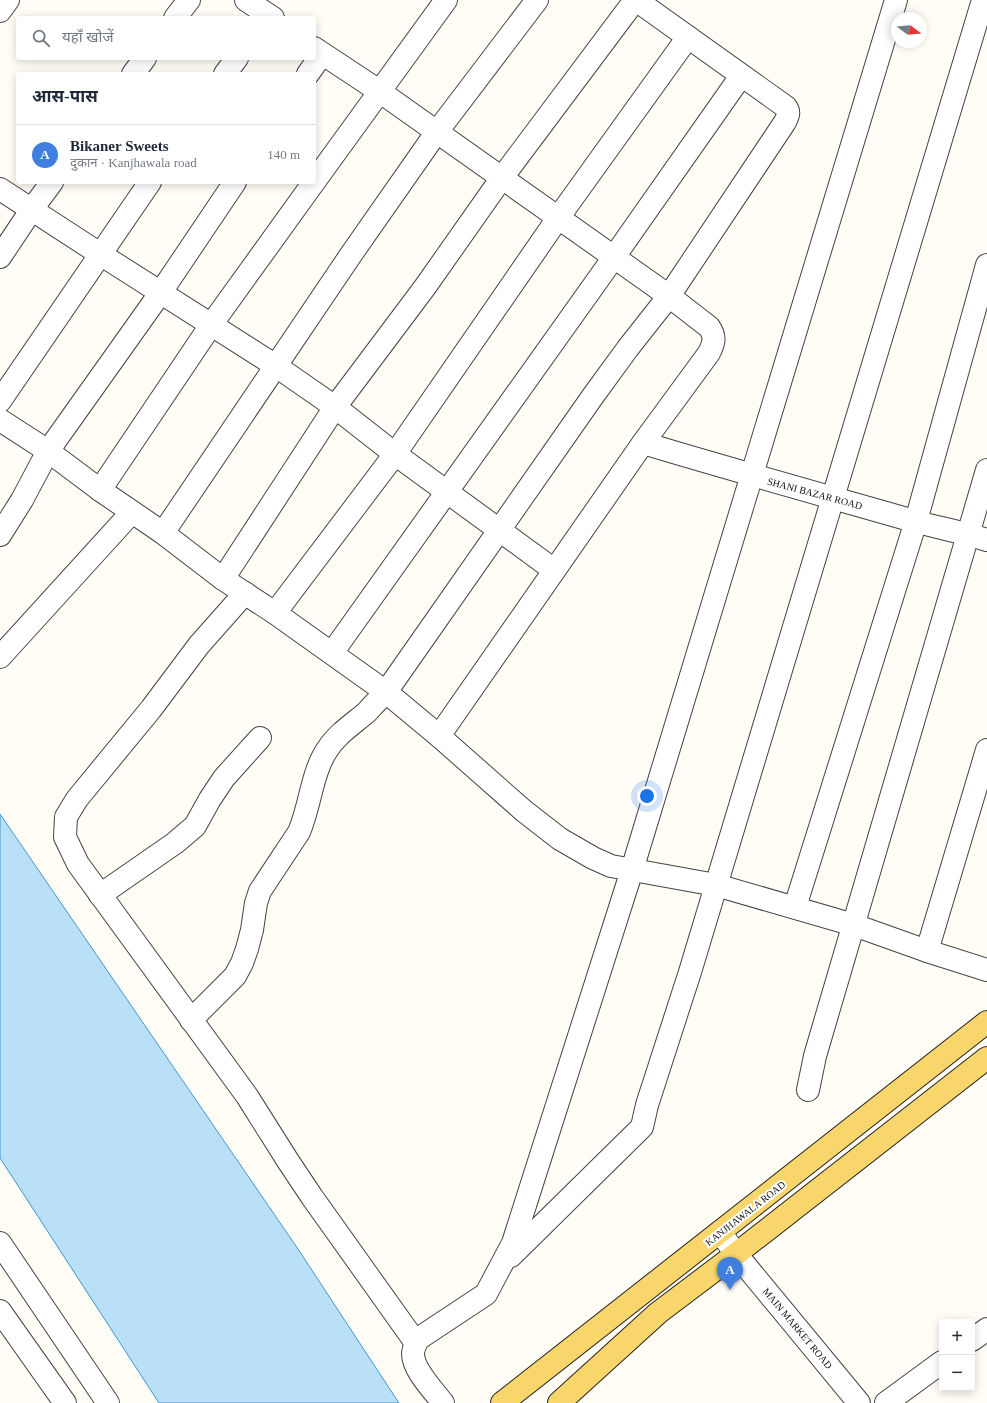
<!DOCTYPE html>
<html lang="hi">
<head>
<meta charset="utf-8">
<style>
  :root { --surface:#fff; --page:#f2f2f3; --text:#1f2937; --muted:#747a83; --line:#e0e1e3; --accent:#1a73e8 }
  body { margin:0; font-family:"Times New Roman","Noto Sans Devanagari",serif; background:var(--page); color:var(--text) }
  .controls { position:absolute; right:12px; bottom:12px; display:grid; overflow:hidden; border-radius:4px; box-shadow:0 2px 10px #0003 }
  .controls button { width:36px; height:36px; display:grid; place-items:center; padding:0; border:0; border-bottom:1px solid var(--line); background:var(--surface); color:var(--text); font:20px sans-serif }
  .compass { position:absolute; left:891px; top:12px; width:36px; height:36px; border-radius:50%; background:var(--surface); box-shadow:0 2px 10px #0003; rotate:106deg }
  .you { position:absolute; left:647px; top:796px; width:14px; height:14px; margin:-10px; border:3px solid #fff; border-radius:50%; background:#1a73e8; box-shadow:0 0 0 6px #1a73e833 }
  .badge { display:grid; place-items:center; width:26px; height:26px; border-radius:50%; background:var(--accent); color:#fff; font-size:13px; font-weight:700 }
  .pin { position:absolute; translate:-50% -33px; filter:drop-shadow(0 1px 2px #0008) }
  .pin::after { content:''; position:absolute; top:21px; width:14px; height:12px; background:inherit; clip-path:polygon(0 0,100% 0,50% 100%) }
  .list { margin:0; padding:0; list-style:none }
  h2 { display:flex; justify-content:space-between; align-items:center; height:52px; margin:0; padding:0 16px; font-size:17px }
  h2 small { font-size:13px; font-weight:400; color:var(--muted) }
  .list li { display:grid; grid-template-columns:26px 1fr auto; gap:12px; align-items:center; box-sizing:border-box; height:60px; padding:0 16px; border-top:1px solid var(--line) }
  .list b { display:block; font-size:15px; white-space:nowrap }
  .list p { margin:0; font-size:13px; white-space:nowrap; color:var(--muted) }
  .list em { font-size:13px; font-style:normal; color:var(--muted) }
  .icon { flex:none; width:22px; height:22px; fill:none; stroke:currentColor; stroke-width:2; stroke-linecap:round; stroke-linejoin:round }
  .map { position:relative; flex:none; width:987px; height:1403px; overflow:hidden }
  .search { position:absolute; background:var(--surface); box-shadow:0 2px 10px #0003; left:16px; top:16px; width:300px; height:44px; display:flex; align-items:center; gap:10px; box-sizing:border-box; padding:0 14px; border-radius:4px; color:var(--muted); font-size:15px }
  .panel { position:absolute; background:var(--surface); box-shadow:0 2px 10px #0003; left:16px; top:72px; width:300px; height:112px; border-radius:4px }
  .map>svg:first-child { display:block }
  .water { fill:#b9e0f7; stroke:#3f96cf }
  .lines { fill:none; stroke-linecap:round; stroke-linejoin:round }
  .minor-casing { stroke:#444; stroke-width:24 }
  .major-casing { stroke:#222; stroke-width:24 }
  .minor { stroke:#fff; stroke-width:22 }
  .major { stroke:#f9d66b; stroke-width:22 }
  .labels { text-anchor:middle; stroke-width:4; stroke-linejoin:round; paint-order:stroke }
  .street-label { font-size:10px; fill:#111; stroke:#fff }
</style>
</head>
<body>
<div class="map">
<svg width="987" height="1403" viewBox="0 0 987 1403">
  <rect width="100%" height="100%" fill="#fffdf5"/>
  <path class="water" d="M0 814 298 1249 399 1403H159L0 1158Z"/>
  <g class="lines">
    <g class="minor-casing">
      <g id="minor">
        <path d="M246 0 273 18"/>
        <path d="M0 11 8 0"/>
        <path d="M175 18 189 0"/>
        <path d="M314 48 379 91 669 296 709 327C716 337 714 343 709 353L643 443 439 736"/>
        <path d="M133 74 145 58"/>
        <path d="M225 74 237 58"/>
        <path d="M308 74 322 54"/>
        <path d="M314 182 446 0"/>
        <path d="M0 189 100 254 276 366 335 407 395 454 554 570"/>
        <path d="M0 257 32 209 52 182"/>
        <path d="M0 401 150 182"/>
        <path d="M0 420 48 451 100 490 163 533 223 579 275 613 386 692 439 736 524 811 560 839 593 858 611 866 716 885 854 925 927 951 987 970"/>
        <path d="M643 443C733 470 823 495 914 521 938 528 963 532 987 540"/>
        <path d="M100 490 211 325 314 182"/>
        <path d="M163 533 350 256 436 133 537 0"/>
        <path d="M0 535 22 500 48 451 161 292 235 182"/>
        <path d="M223 579 335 407 425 287 501 179 635 0"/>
        <path d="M245 593 199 645 151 709 77 799 66 817 65 837 78 864 247 1096 288 1161 312 1197 416 1343"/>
        <path d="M275 613 395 454 558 218 688 37"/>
        <path d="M332 653 614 257 741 76"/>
        <path d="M0 657 132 512"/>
        <path d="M100 895 175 843 195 826 210 799 224 778 260 738"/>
        <path d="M795 907 916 521 987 265"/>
        <path d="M927 951 987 750"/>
        <path d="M191 1020 235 976 242 963 247 949 252 930 256 903 260 891 299 832C310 807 312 772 327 750 337 734 353 724 367 712 373 705 380 698 386 692L593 396 628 348 669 296 785 122C788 116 790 112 786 107L636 0"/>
        <path d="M808 1090 815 1056 987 470"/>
        <path d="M720 1232 736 1254 859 1403"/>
        <path d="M0 1243 108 1403"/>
        <path d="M511 1256 642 1127 647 1105 690 972 983 0"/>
        <path d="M0 1311 65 1403"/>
        <path d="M972 1340 987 1329"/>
        <path d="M443 1403C434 1391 413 1370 413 1354 413 1349 416 1343 418 1339L486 1294 513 1243 632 870 896 0"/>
        <path d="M886 1403 942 1362"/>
      </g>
    </g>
    <g class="major-casing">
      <g id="major">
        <path d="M502 1403 987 1022"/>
        <path d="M559 1403 658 1313 736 1254 987 1058"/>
      </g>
    </g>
    <use href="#minor" class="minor"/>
    <use href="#major" class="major"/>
  </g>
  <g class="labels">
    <g class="street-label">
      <text transform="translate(815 493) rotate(15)" y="4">SHANI BAZAR ROAD</text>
      <text transform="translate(745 1213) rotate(-38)" y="4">KANJHAWALA ROAD</text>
      <text transform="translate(798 1328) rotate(50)" y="4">MAIN MARKET ROAD</text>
    </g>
  </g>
</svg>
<div class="controls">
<button>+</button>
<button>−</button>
</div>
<svg class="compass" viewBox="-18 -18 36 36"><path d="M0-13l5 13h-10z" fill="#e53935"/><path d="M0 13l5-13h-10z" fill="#747a83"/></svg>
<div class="you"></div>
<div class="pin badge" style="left:730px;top:1290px;background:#3f7fe0">A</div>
<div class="search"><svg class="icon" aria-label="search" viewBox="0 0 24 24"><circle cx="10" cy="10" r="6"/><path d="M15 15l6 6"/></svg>यहाँ खोजें</div>
<section class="panel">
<h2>आस-पास<small></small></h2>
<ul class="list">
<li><span class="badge" style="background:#3f7fe0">A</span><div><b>Bikaner Sweets</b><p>दुकान · Kanjhawala road</p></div><em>140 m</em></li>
</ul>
</section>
</div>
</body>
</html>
